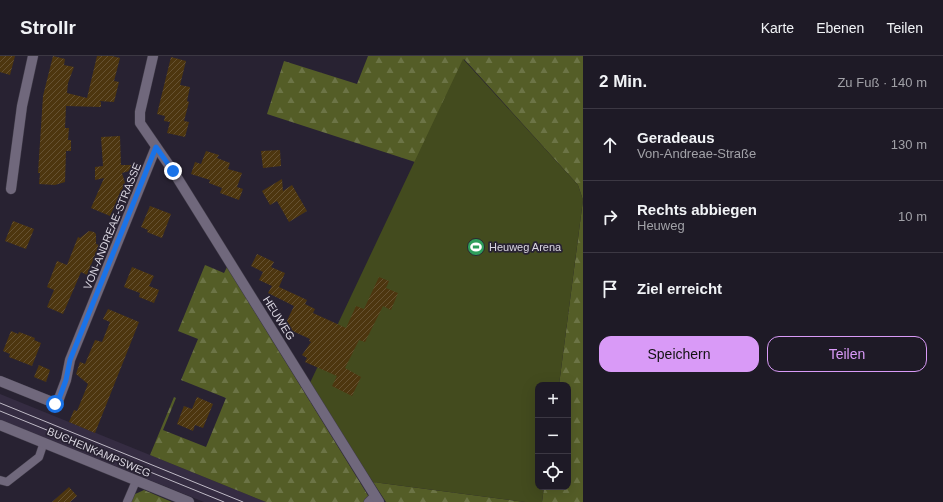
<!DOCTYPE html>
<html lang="de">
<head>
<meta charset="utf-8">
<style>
  :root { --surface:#1e1a26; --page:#2b2732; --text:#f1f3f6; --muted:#a1a1a7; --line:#3c3843; --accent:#d99af7 }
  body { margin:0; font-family:Arial,sans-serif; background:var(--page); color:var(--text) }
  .controls { position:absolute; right:12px; bottom:12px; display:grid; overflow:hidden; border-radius:8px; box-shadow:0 4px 16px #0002 }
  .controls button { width:36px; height:36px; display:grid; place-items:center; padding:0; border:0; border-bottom:1px solid var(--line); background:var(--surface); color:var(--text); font:20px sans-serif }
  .stop { position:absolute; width:12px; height:12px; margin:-9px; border:3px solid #1a73e8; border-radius:50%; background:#fff }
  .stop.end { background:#1a73e8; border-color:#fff; box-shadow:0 1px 4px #0008 }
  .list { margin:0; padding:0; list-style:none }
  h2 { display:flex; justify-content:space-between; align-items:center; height:52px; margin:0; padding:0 16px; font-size:17px }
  h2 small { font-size:13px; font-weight:400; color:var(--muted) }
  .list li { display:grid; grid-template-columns:26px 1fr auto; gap:12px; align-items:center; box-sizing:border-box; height:72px; padding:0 16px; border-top:1px solid var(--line) }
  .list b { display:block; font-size:15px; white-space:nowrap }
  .list p { margin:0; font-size:13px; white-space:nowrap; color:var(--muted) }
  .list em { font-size:13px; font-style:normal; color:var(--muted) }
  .actions { display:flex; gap:8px; padding:12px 16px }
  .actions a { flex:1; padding:9px 0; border:1px solid var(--accent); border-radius:12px; text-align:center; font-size:14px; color:var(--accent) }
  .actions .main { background:var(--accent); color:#111 }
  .icon { flex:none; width:22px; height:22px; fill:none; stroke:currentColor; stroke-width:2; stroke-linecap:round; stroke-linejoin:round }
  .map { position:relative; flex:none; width:583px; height:446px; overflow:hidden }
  header { display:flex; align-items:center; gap:24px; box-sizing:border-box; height:56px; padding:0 20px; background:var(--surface); border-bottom:1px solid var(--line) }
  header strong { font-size:19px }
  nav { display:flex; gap:22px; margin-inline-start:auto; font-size:14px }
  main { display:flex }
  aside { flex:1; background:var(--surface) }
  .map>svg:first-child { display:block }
  .built { fill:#352c42 }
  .forest { fill:url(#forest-firs) }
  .pitch { fill:#434b1e }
  .building { fill:url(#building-hatch) }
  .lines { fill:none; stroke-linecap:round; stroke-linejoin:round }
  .lane-casing { stroke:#413c49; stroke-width:9 }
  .street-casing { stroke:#413c49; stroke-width:11 }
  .lane { stroke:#70687c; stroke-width:8 }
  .street { stroke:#70687c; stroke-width:10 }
  .tram { stroke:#bfbac6; stroke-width:1 }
  .route { stroke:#1a73e8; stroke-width:5 }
  .labels { text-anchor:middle; stroke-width:3.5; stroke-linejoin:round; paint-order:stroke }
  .street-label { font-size:11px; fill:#dad6e1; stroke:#282232 }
  .poi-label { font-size:11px; fill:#dad6e1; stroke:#282232; text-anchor:start }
</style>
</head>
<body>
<header>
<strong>Strollr</strong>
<nav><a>Karte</a><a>Ebenen</a><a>Teilen</a></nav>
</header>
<main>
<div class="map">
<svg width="583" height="446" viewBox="0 0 583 446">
  <defs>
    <pattern id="forest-firs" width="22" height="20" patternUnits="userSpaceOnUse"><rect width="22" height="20" fill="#545d27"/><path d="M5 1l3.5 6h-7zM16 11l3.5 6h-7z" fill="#6c7446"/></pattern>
    <pattern id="building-hatch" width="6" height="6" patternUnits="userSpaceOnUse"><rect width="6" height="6" fill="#4d360f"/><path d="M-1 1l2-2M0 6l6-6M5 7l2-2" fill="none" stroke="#665232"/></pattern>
  </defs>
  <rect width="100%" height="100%" fill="#282232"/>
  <path class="built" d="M0 338 150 399 266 446H204L0 364Z"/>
  <g class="forest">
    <path d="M368 0H583V144L578 129 464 3 415 106 267 58 284 5 357 28Z"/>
    <path d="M583 144V446H542L544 431H568V329H559Z"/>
    <path d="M205 209 224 217 227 211 372 446H266L150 399 174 341 176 342 163 374 206 391 226 342 181 324 198 283 178 275Z"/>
    <path d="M373 426 525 446H386Z"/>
    <path d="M144 434 172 446H130L133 439Z"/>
  </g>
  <path class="pitch" d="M463 3 578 129 583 144 559 329H538V431H544L542 446H525L373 426 309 329Z"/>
  <g class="building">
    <path d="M0 0H15L10 19 0 16Z"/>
    <path d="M53 0 65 3 64 9 74 11 68 27 67 37 87 42 97 0H112L120 2 114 25 119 26 114 46 99 45 101 46V51L66 50 65 72H69L68 84H71V95H66L65 126 55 129 39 128 40 117H38L43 40Z"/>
    <path d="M171 1 186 5 180 29 190 31 187 45 189 46 184 65 189 66 185 81 167 77 170 66 164 65 165 60 157 58Z"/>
    <path d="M120 80 121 109H132L133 114 122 117 125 127 110 160 91 152 104 122 95 124V111L103 110 101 81Z"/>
    <path d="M280 94 281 110 263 112 261 95Z"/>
    <path d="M206 95 219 99 217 102 230 107 228 113 242 117 237 131 243 133 239 144 220 137 222 132 209 127 210 124 191 118 195 106 201 108Z"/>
    <path d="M282 123 283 135 292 129 307 155 289 166 277 145 270 149 262 135Z"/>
    <path d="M150 150 171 158 162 182 147 176 148 174 141 171Z"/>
    <path d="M13 165 34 173 26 193 5 185Z"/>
    <path d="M89 175 94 176 96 178V188L99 189 87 219 81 216 63 258 47 251 54 234 47 231 57 205 67 209 78 181 80 182Z"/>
    <path d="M257 198 274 206 271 211 285 217 279 231 307 244 305 248 315 253 313 257 346 272 356 250 364 253 379 221 389 225 386 232 398 237 391 254 383 250 365 286 359 284 345 312 361 321 352 340 332 330 337 320 305 306 307 302 302 299 311 286 309 285 310 283 284 271 294 250 268 237 272 230 259 224 263 216 251 210Z"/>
    <path d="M132 211 154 220 149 230 159 234 154 247 139 241 140 237 124 231Z"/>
    <path d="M108 253 139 266 95 377 69 366 74 354 77 355 88 328 76 318 80 306 85 308 95 284 102 286 110 266 103 263Z"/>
    <path d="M11 275 18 278 19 276 35 282 34 284 41 287 32 310 9 301 10 298 3 295Z"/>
    <path d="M39 309 50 314 46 326 34 321Z"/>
    <path d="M197 341 213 348 203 372 195 369 193 375 177 368 184 350 192 353Z"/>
    <path d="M69 431 77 440 70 446H52Z"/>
  </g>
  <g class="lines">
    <g class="lane-casing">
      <g id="lane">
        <path d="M0 424 7 426 39 401 44 386"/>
        <path d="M127 446 136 425"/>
        <path d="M368 446 375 439"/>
      </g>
    </g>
    <g class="street-casing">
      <g id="street">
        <path d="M153 0 140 56V67L173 115 379 446"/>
        <path d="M11 133 22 50 33 0"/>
        <path d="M0 325 57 348 66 324 70 304 156 91"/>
        <path d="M0 369 189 446"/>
      </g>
    </g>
    <use href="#lane" class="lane"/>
    <use href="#street" class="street"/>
    <g class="tram">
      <path d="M0 347 243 446"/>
      <path d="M0 355 224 446"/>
    </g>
  </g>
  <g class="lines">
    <path class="route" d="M55 348H57L66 324 70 304 156 91 173 115"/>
  </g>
  <defs>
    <g id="stadium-disc" transform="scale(0.9)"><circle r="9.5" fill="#2e9e5b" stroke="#282232"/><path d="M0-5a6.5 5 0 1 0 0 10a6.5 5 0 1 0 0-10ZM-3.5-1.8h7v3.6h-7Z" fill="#fff"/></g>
  </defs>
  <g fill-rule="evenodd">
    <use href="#stadium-disc" x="476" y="191"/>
  </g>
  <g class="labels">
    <g class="street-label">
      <text transform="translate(112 170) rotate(-68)" y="4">VON-ANDREAE-STRASSE</text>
      <text transform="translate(279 262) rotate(58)" y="4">HEUWEG</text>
      <text transform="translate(99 396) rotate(23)" y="4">BUCHENKAMPSWEG</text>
    </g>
    <g class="poi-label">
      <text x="489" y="195">Heuweg Arena</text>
    </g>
  </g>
</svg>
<div class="controls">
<button>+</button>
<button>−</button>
<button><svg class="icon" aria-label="locate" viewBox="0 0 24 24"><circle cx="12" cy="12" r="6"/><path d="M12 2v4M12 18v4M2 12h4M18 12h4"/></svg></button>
</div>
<div class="stop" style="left:55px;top:348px"></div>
<div class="stop end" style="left:173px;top:115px"></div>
</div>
<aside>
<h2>2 Min.<small>Zu Fuß · 140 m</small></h2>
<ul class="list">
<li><svg class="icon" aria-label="ahead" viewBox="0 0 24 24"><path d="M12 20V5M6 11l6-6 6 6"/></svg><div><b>Geradeaus</b><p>Von-Andreae-Straße</p></div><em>130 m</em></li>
<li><svg class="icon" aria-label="right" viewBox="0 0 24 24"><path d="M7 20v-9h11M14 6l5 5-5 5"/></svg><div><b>Rechts abbiegen</b><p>Heuweg</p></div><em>10 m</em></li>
<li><svg class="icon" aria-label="arrive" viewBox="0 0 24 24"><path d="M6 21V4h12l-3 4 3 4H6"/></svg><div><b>Ziel erreicht</b></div></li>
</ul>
<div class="actions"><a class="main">Speichern</a><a>Teilen</a></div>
</aside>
</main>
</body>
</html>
